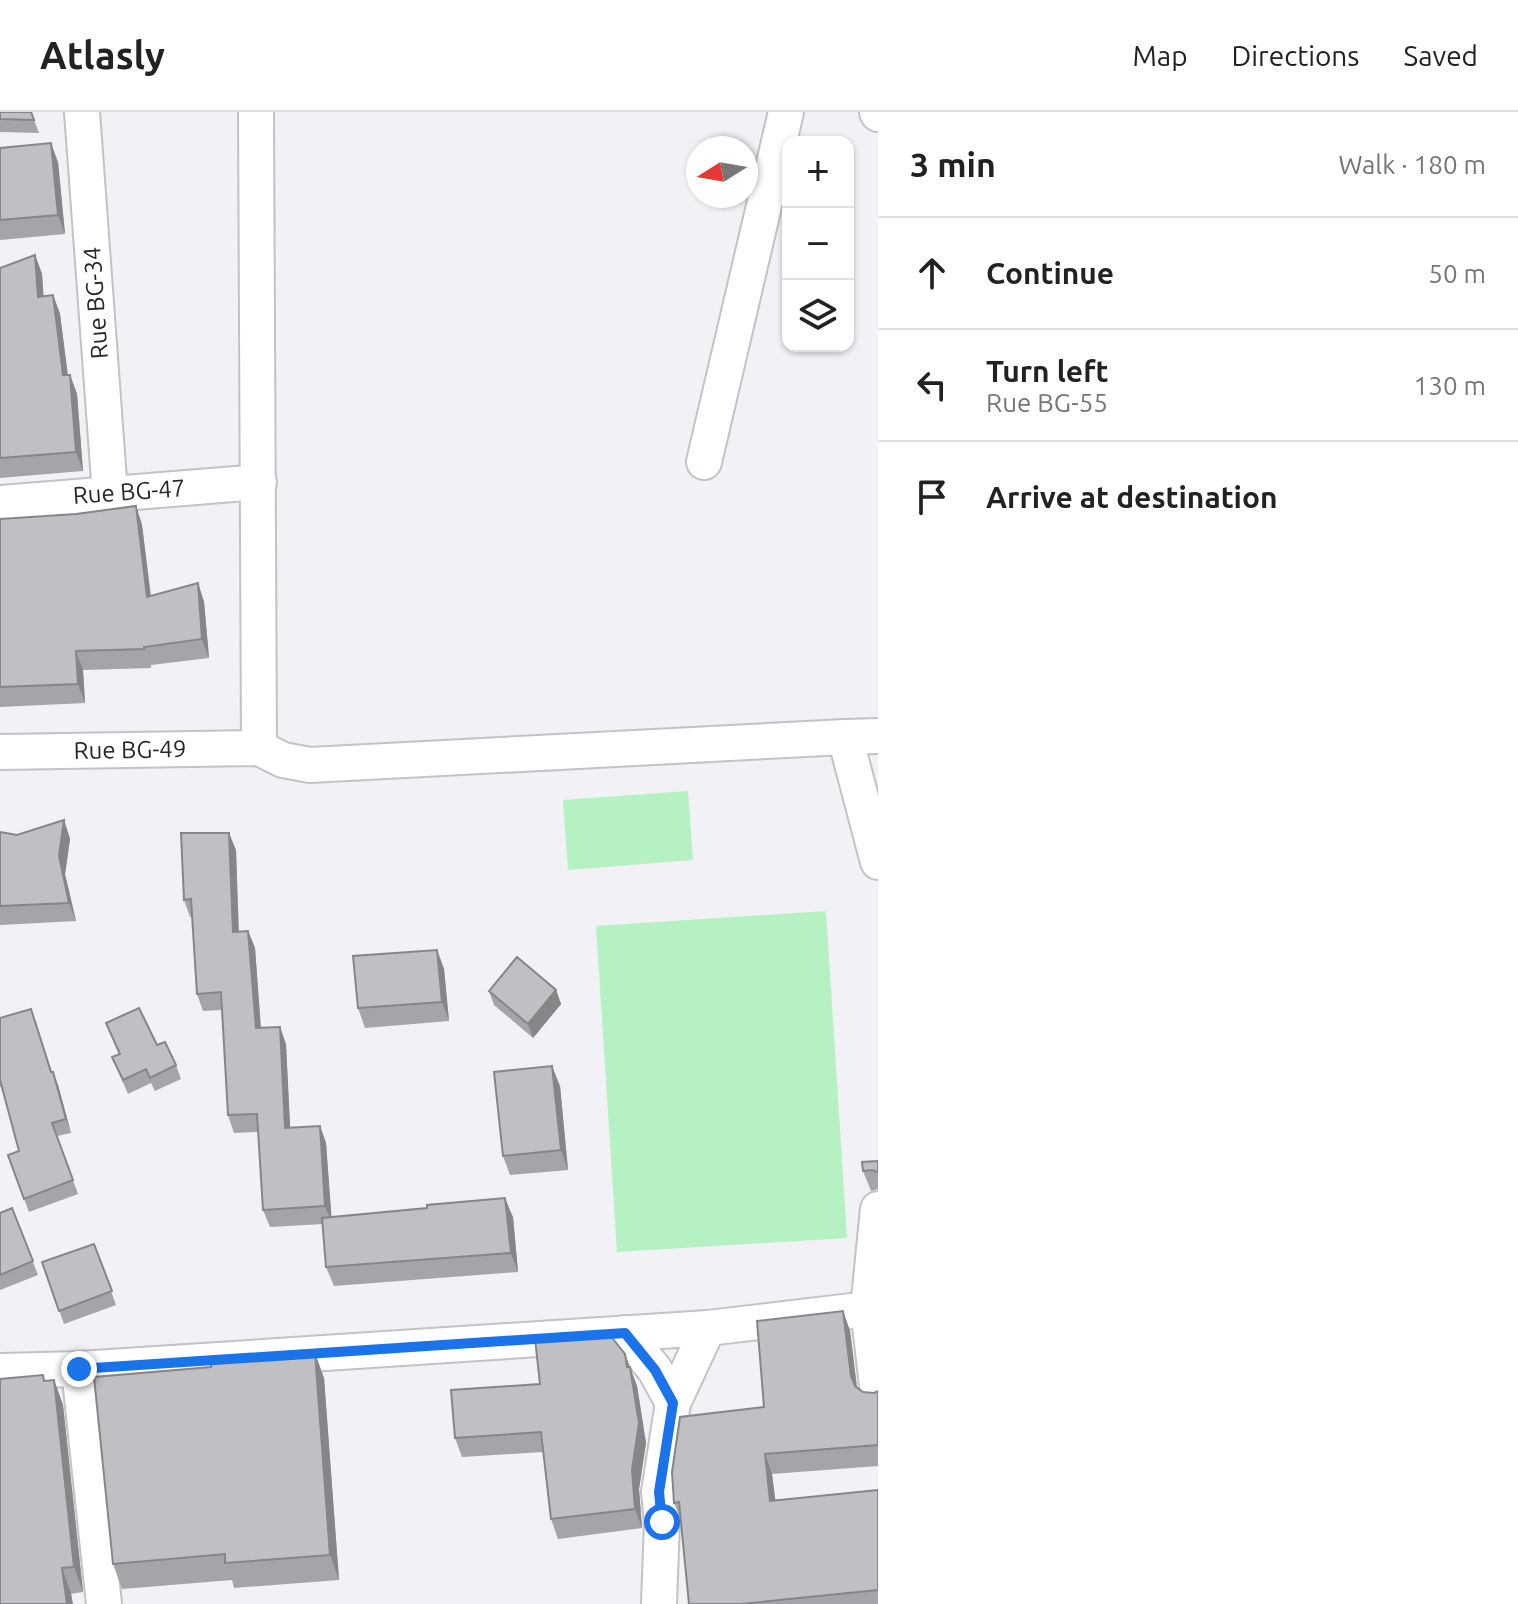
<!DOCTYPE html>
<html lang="en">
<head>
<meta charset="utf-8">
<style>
  :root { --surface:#fff; --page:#f2f2f2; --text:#222; --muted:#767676; --line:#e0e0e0 }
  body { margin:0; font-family:Ubuntu,sans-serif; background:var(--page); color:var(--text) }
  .controls { position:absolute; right:24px; top:24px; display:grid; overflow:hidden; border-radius:16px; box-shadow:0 2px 6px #0004 }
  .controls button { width:72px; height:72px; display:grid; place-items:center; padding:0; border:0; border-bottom:2px solid var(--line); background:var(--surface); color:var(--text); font:40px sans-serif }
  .compass { position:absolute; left:686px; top:24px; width:72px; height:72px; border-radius:50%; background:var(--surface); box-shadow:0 2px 6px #0004; rotate:259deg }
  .stop { position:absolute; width:24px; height:24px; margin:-18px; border:6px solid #1a73e8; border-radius:50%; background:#fff }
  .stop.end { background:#1a73e8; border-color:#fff; box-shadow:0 2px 8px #0008 }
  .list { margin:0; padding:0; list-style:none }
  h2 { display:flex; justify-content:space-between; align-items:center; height:104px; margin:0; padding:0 32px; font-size:34px }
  h2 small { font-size:26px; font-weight:400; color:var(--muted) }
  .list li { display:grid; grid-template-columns:52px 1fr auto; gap:24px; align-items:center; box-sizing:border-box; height:112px; padding:0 32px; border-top:2px solid var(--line) }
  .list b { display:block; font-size:30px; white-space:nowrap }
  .list p { margin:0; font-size:26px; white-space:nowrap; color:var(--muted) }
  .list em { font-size:26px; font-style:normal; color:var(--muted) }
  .icon { flex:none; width:44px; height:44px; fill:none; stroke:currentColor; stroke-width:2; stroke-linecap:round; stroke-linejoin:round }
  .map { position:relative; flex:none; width:878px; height:1492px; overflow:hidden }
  header { display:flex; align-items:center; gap:48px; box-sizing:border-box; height:112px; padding:0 40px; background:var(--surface); border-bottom:2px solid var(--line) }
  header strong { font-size:38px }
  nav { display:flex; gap:44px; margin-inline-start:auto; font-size:28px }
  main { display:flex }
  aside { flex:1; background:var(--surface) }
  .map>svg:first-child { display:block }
  .green { fill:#b5f1c3 }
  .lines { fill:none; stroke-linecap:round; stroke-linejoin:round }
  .minor-casing { stroke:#c2c2c7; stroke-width:38 }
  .minor { stroke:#fff; stroke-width:34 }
  .wall { fill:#a5a4a9 }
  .shaded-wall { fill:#868689 }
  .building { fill:#c0bfc4; stroke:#868689; stroke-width:2 }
  .route { stroke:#1a73e8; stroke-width:10 }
  .labels { text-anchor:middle; stroke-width:6; stroke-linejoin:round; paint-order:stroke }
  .street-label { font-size:24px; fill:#262627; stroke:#fff }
</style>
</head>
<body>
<header>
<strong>Atlasly</strong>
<nav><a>Map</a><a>Directions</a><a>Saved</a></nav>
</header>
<main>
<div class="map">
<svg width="878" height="1492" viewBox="0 0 878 1492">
  <rect width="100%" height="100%" fill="#f1f1f6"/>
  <g class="green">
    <path d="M688 679 693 748 568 758 563 688Z"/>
    <path d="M826 799 847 1126 617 1140 596 814Z"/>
  </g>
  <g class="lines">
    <g class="minor-casing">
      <g id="minor">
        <path d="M82 0 110 382"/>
        <path d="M256 0 259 636"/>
        <path d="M877 0 878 2"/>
        <path d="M704 350 786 0"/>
        <path d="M0 391 259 370"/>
        <path d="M845 625 878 624"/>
        <path d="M0 640 259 636 283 648 310 653 845 625 878 750"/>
        <path d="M878 1097 868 1197 878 1282"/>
        <path d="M625 1221 655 1258 673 1291"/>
        <path d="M79 1257 104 1492"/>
        <path d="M0 1259 79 1257 708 1216 868 1197"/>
        <path d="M659 1492 662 1410 659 1380 673 1291 708 1216"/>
      </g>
    </g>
    <use href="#minor" class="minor"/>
  </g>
  <g class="wall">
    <path d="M0 0H31L39 21 0 20Z"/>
    <path d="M0 36 58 50 65 122 0 128Z"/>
    <path d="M35 143 42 162 43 184 53 183 60 202 68 263H70L77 282 83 359 0 366V156Z"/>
    <path d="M136 394 142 413 151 484 198 471 204 490 209 546 151 553V556L83 558 85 591 0 595V407L76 402Z"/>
    <path d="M64 708 70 727 65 762 76 809 0 813V720L17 723Z"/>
    <path d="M236 738 239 819H248L255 836 261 916 286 932 290 1016 320 1014 326 1031 331 1105H513L518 1160 334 1174 326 1155 323 1112 270 1115 263 1098 258 1020 234 1021 228 1003 222 898 203 899 197 882 192 805H190L184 788Z"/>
    <path d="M437 838 444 857 449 909 365 916 358 896Z"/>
    <path d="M556 878 561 892 533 926 494 893 489 879Z"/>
    <path d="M0 906 36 910 52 960 58 973 71 1021 57 1024 78 1082 29 1100 8 1043 19 1039 2 975H0Z"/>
    <path d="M106 911 157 933 176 953 181 967 155 979 151 971 128 982 112 945 119 942Z"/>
    <path d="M560 974 568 1058 510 1063 503 1044Z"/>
    <path d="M878 1049V1077L871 1079 863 1059Z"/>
    <path d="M12 1096 38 1163 0 1178V1101Z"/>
    <path d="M94 1132 116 1193 64 1212 42 1150Z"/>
    <path d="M843 1199 850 1219 857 1275 863 1280 874 1281 878 1279V1354L772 1362 775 1388 878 1378V1492H689L681 1408 674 1391 764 1295Z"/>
    <path d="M625 1242 637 1274 646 1331 639 1377 642 1416 558 1427 551 1407 543 1340 462 1345 455 1326 540 1272Z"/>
    <path d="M324 1266 339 1468 234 1476 232 1468 122 1477 113 1452Z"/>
    <path d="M54 1268 63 1293 83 1480 0 1492 46 1269Z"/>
  </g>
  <g class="shaded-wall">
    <path d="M51 31 58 50 65 122 58 103Z"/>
    <path d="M35 143 42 162 45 204 38 185Z"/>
    <path d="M53 183 60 202 70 282 63 263Z"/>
    <path d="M70 263 77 282 83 359 76 340Z"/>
    <path d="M136 394 142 413 153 504 147 485Z"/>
    <path d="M198 471 204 490 209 546 202 527Z"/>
    <path d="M76 539 83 558 85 591 78 572Z"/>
    <path d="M64 708 70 727 65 762 76 809 69 791 59 744Z"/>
    <path d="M229 721 236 738 239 837 233 820Z"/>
    <path d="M248 819 255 836 262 933 256 916Z"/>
    <path d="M437 838 444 857 449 909 442 890Z"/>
    <path d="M556 878 561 892 533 926 528 912Z"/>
    <path d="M280 915 286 932 291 1033 285 1016Z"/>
    <path d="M552 954 560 974 568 1058 561 1038Z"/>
    <path d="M53 960 58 973 71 1021 66 1007Z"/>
    <path d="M320 1014 326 1031 332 1111 325 1094Z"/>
    <path d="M505 1086 513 1105 518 1160 511 1141Z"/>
    <path d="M843 1199 850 1219 858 1285 851 1264Z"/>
    <path d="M315 1241 324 1266 339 1468 330 1443Z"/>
    <path d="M625 1242 637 1274 646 1331 639 1377 642 1416 635 1397 627 1255Z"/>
    <path d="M54 1268 63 1293 83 1480 74 1455Z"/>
    <path d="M765 1342 772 1362 778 1409 770 1389Z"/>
    <path d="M62 1456 71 1481 73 1492H67Z"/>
  </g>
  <g class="building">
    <path d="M0 0H31L34 8 0 7Z"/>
    <path d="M51 31 58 103 0 108V36Z"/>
    <path d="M35 143 38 185 53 183 63 263H70L76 340 0 346V156Z"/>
    <path d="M136 394 147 485 198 471 202 527 144 535V537L76 539 78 572 0 575V407L76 402Z"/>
    <path d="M64 708 59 744 69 791 0 794V720L17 723Z"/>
    <path d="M181 721H229L233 820 248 819 256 916 280 915 285 1016 320 1014 325 1094 263 1098 257 1002 228 1003 221 880 197 882 191 787 184 788Z"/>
    <path d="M437 838 442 890 358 896 353 844Z"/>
    <path d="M517 845 556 878 528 912 489 879Z"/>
    <path d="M139 896 157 933 165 930 176 953 150 966 146 957 123 968 112 945 120 942 106 911Z"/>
    <path d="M31 897 51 960H53L66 1007 52 1011 73 1068 24 1087 8 1043 19 1039 0 968V906Z"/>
    <path d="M552 954 561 1038 503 1044 494 960Z"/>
    <path d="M878 1049V1060L872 1058 863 1059 862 1050Z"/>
    <path d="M505 1086 511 1141 326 1155 322 1106 427 1096V1093Z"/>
    <path d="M12 1096 33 1149 0 1163V1101Z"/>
    <path d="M94 1132 112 1179 59 1199 42 1150Z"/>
    <path d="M843 1199 851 1264 855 1274 863 1280 874 1281 878 1279V1333L765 1342 770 1389 878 1378V1478L741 1492H689L679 1390 674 1391 672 1360 680 1305 764 1295 757 1209Z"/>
    <path d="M609 1222 625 1242 627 1255H630L639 1311 632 1358 635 1397 551 1407 541 1320 455 1326 451 1278 540 1272 535 1227Z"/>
    <path d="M315 1241 330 1443 225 1451V1442L113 1452 94 1265 211 1255V1248Z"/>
    <path d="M43 1263 44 1269 54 1268 74 1455 62 1456 67 1492H0V1267Z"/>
  </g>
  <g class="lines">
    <path class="route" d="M79 1257 625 1221 655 1258 673 1291 659 1380 662 1410"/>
  </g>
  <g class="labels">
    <g class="street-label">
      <text transform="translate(96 191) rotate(-94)" y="8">Rue BG-34</text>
      <text transform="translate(129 380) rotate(-4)" y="8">Rue BG-47</text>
      <text transform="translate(130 638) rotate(-1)" y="8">Rue BG-49</text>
    </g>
  </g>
</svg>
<div class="controls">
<button>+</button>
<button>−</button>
<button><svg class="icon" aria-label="layers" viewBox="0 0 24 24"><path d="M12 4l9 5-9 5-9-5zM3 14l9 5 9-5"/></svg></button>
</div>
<svg class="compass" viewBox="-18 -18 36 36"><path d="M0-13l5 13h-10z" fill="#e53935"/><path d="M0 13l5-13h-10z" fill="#767676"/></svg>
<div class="stop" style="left:662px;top:1410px"></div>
<div class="stop end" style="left:79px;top:1257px"></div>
</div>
<aside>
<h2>3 min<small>Walk · 180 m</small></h2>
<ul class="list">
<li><svg class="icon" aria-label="ahead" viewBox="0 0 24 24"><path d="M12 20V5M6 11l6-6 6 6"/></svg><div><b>Continue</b></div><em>50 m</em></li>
<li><svg class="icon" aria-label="left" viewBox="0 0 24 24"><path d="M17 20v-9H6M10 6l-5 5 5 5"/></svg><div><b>Turn left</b><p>Rue BG-55</p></div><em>130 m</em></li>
<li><svg class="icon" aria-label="arrive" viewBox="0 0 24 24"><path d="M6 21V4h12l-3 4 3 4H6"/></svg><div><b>Arrive at destination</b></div></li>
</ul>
</aside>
</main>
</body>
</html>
